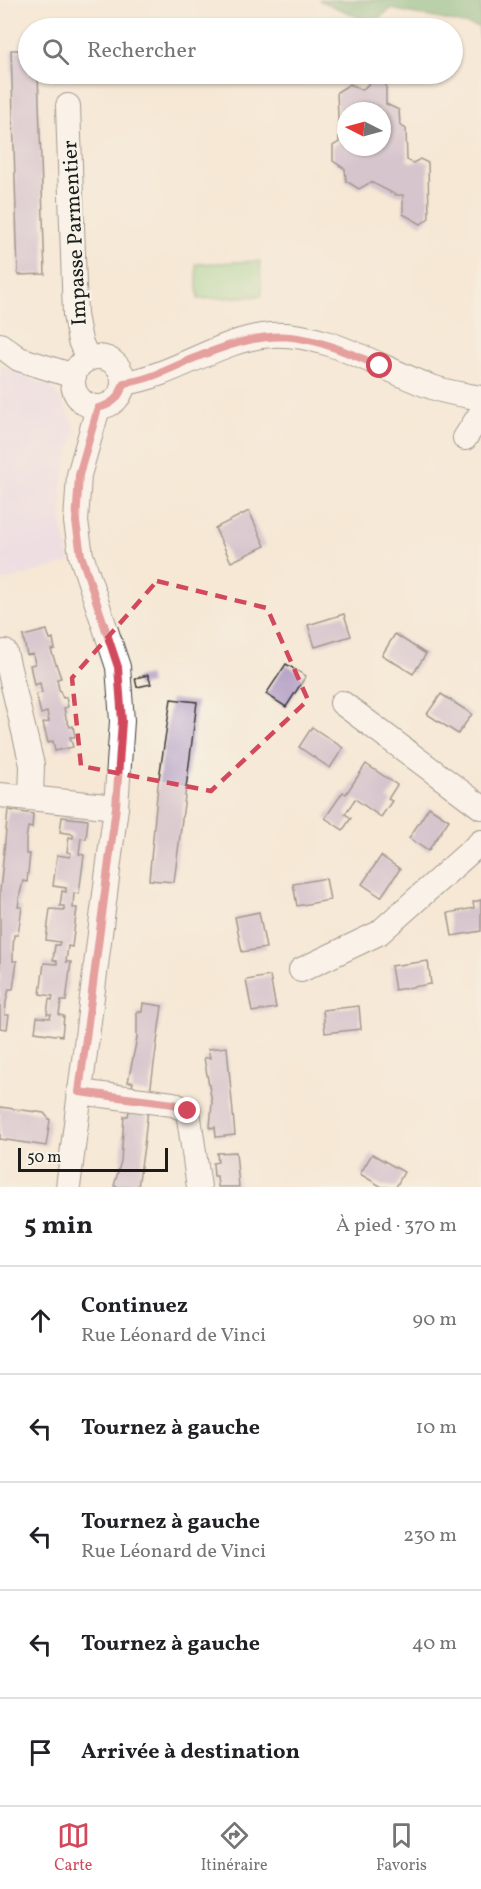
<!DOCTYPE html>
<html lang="fr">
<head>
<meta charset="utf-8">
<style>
  :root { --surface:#fff; --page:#f6f6f6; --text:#202124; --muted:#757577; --line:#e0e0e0; --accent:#d1495b }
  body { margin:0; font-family:Vollkorn,serif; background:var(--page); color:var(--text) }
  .compass { position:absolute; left:337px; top:102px; width:54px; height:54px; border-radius:50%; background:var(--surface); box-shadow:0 2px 4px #0004; rotate:276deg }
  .scale { position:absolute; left:18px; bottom:15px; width:150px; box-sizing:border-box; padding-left:6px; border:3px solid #1c1c1c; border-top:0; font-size:16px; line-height:21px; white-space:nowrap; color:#1c1c1c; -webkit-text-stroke:4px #f7f3e8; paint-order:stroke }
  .stop { position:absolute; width:18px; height:18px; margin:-14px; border:4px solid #d1495b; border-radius:50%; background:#fff }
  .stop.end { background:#d1495b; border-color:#fff; box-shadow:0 2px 6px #0008 }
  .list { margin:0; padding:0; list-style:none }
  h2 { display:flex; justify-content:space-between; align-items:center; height:78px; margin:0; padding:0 24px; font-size:26px }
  h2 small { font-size:20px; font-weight:400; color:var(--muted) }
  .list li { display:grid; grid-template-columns:39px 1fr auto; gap:18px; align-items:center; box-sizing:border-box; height:108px; padding:0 24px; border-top:2px solid var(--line) }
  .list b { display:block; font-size:22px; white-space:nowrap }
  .list p { margin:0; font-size:20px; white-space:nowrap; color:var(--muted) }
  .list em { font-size:20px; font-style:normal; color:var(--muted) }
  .icon { flex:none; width:33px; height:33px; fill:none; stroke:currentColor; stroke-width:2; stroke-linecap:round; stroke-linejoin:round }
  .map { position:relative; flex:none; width:481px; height:1187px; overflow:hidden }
  .search { position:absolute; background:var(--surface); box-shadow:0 2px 4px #0004; left:18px; right:18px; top:18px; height:66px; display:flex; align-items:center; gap:15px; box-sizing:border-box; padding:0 21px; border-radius:33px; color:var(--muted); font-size:22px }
  .sheet { height:618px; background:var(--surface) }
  nav { display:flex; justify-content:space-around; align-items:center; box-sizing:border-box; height:84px; border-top:2px solid var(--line); background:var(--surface); font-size:16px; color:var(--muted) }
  nav a { display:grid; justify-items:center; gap:3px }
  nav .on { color:var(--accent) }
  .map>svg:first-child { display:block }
  .built { fill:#e4d3f1 }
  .green { fill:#8ed189; stroke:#557652; stroke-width:1.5 }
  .forest { fill:#72b375; stroke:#476848; stroke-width:1.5 }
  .building { fill:#b19bc5; fill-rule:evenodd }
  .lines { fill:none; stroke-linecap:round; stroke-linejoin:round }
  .minor-casing { stroke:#3d3b38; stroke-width:26 }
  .minor { stroke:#fff; stroke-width:24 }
  .route { stroke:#d1495b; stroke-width:8 }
  .marked { fill:none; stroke:#d1495b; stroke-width:4.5; stroke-dasharray:12 8; stroke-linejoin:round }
  .labels { text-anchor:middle; stroke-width:5; stroke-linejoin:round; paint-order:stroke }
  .street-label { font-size:21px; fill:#1c1c1c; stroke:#f7f3e8 }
</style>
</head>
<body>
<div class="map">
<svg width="481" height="1187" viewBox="0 0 481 1187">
  <rect width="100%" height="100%" fill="#f7f3e8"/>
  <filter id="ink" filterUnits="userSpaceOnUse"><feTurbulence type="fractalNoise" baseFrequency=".0167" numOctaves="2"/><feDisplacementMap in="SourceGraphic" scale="12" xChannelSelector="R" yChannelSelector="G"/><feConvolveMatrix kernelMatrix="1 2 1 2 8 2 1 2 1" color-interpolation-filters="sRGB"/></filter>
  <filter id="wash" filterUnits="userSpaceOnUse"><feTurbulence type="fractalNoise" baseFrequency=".008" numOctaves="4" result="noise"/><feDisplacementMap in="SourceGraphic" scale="24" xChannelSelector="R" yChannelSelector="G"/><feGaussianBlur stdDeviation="1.35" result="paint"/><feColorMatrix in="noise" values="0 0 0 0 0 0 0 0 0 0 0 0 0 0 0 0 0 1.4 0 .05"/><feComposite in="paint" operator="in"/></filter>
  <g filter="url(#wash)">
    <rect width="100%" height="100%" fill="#f5e8d5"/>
    <path class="built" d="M0 364 54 389 78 431 70 450 61 491 62 527 70 562 0 582Z"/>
    <path class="green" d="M260 261 262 296 198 299 196 264Z"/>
    <path class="forest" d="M319 0H481V62L479 27 391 9 372 23Z"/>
    <g id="blocks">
      <g class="building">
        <path d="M11 50H28V74H38L45 274 18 275Z"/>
        <path d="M379 74 386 77V104L399 110 400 125 406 129 407 160 413 163 420 159 428 163 429 218 421 224 403 214V195H396L371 182 359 189 346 181 345 169 333 161V146L339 142 337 92 350 84 362 90ZM346 111H382V147H346Z"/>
        <path d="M249 511 265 546 231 562 215 528Z"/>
        <path d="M344 614 351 636 315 647 308 625Z"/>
        <path d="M47 630 50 640 53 639 55 649 51 650 61 678 57 679 59 689 63 698 66 697 68 707 64 708 66 718 70 727 73 726 75 737H70L73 747 55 751 53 741 48 743 43 723 49 722 47 712 41 714 36 694 42 693 40 683 34 685 30 665 35 664 33 654 27 655 23 636Z"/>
        <path d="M395 634 426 654 413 674 382 655Z"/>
        <path d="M286 664 306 676 286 707 266 694Z"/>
        <path d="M148 675 151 684 137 687 135 678Z"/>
        <path d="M441 694 472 714 458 734 427 714Z"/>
        <path d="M171 699 197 702 174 882 149 880 158 785Z"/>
        <path d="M312 727 343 748 330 768 299 747Z"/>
        <path d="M366 764 397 785 388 799 392 801 381 817 355 799 345 814 351 818 343 830 325 818 343 792 346 794Z"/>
        <path d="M429 807 449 820 428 851 409 838Z"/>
        <path d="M8 810 33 814 32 828 28 827 26 840V854H30L27 882 23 881 20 894 18 907H22L18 935H14L13 948V961H17L13 989H9L6 1002 5 1015H9L7 1029 0 1028V891Z"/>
        <path d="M62 817 88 820 86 839 81 838 79 854 84 855 79 894 74 893 73 908H77L72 947 68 946 66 962H71L66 1001H61L59 1015 64 1016 62 1036 35 1032 37 1017 50 1018 51 1014H47L49 999 52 1000 53 996 40 994 44 963 57 964V961L53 960 55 945H59L60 942 46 940 50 909 64 910V906H60L62 891 66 892V888L53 886 57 855 70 857 71 853 67 852 69 837 73 838V834L60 832Z"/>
        <path d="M381 856 400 869 381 897 362 884Z"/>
        <path d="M326 878 330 900 297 906 293 884Z"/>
        <path d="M481 900V931L452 936 448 913 474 908 473 902Z"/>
        <path d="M259 912 266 948 242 952 235 917Z"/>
        <path d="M428 961 431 984 395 990 391 966Z"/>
        <path d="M270 976 276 1008 252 1012 246 980Z"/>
        <path d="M143 1003 162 1006 150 1093 131 1091 133 1082H128L137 1038V1012H142Z"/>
        <path d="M359 1006 361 1029 325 1033 323 1010Z"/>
        <path d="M227 1047 235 1135 216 1137 215 1127 210 1128 212 1102 204 1058H210L208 1049Z"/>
        <path d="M0 1107 44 1113 50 1120 46 1146 0 1139Z"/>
        <path d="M130 1107 148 1109 144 1146 138 1187H119L114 1186 121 1161 124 1116H128Z"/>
        <path d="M236 1152 239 1187H218L217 1176H214L213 1163 218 1162 217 1153Z"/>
        <path d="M372 1154 404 1172 396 1187H382L360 1174Z"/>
      </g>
    </g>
  </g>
  <g filter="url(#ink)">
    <use href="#blocks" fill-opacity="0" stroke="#3d3b38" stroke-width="1.5"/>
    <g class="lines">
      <g class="minor-casing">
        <g id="minor">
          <path d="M68 106 75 315 80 341 88 359"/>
          <path d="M0 345 19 359 74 376"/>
          <circle cx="98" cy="382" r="25"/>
          <path d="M124 383C175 376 219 339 271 335 328 332 380 369 432 387 447 393 465 395 481 398"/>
          <path d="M465 438 481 413"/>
          <path d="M5 652 32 765 31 798"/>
          <path d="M342 703 481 807"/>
          <path d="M0 795 116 807"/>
          <path d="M301 970 379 933 481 842"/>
          <path d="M79 1092 173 1104 188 1111 199 1187"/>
          <path d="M68 1187 116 807 122 721 118 667 81 555 76 522 79 475 98 408"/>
        </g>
      </g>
      <use href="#minor" class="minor"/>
    </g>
  </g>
  <g class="lines" filter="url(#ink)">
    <path class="route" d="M188 1111 174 1104 79 1092 116 807 122 721 118 667 81 555 76 522 79 475 98 408C113 404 119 398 124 383 149 380 169 369 192 359 277 325 298 331 380 366"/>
  </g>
  <path d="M0 0H481V1187H0ZM157 581 267 608 308 700 211 791 81 766 72 678Z" fill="#f5e8d5" fill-opacity=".55" fill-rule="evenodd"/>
  <path class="marked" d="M157 581 267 608 308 700 211 791 81 766 72 678Z"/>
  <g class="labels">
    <g class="street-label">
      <text transform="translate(74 233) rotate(-93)" y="7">Impasse Parmentier</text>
    </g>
  </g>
</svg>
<svg class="compass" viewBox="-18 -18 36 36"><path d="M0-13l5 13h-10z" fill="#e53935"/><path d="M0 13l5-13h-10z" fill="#757577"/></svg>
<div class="scale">50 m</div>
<div class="stop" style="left:380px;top:366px"></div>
<div class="stop end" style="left:188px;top:1111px"></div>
<div class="search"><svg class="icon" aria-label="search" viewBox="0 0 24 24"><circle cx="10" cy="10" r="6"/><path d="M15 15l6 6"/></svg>Rechercher</div>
</div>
<section class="sheet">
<h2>5 min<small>À pied · 370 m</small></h2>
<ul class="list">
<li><svg class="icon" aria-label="ahead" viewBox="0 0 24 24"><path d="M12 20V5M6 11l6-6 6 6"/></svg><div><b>Continuez</b><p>Rue Léonard de Vinci</p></div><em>90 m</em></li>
<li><svg class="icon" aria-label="left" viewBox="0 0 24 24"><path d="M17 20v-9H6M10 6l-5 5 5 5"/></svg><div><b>Tournez à gauche</b></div><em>10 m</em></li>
<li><svg class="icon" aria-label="left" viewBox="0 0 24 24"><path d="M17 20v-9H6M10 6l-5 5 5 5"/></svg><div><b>Tournez à gauche</b><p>Rue Léonard de Vinci</p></div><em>230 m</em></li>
<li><svg class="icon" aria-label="left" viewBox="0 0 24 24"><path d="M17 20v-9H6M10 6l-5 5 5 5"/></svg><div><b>Tournez à gauche</b></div><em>40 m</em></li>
<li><svg class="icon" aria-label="arrive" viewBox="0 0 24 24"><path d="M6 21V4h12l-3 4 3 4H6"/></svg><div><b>Arrivée à destination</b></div></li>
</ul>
</section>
<nav>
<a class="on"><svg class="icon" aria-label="map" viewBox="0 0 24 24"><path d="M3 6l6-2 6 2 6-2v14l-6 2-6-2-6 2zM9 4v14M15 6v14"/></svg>Carte</a>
<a><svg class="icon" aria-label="directions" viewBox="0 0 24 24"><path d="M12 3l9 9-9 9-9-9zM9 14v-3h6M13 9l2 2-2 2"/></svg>Itinéraire</a>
<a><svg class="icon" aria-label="saved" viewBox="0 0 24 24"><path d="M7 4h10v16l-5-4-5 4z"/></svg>Favoris</a>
</nav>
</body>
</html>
